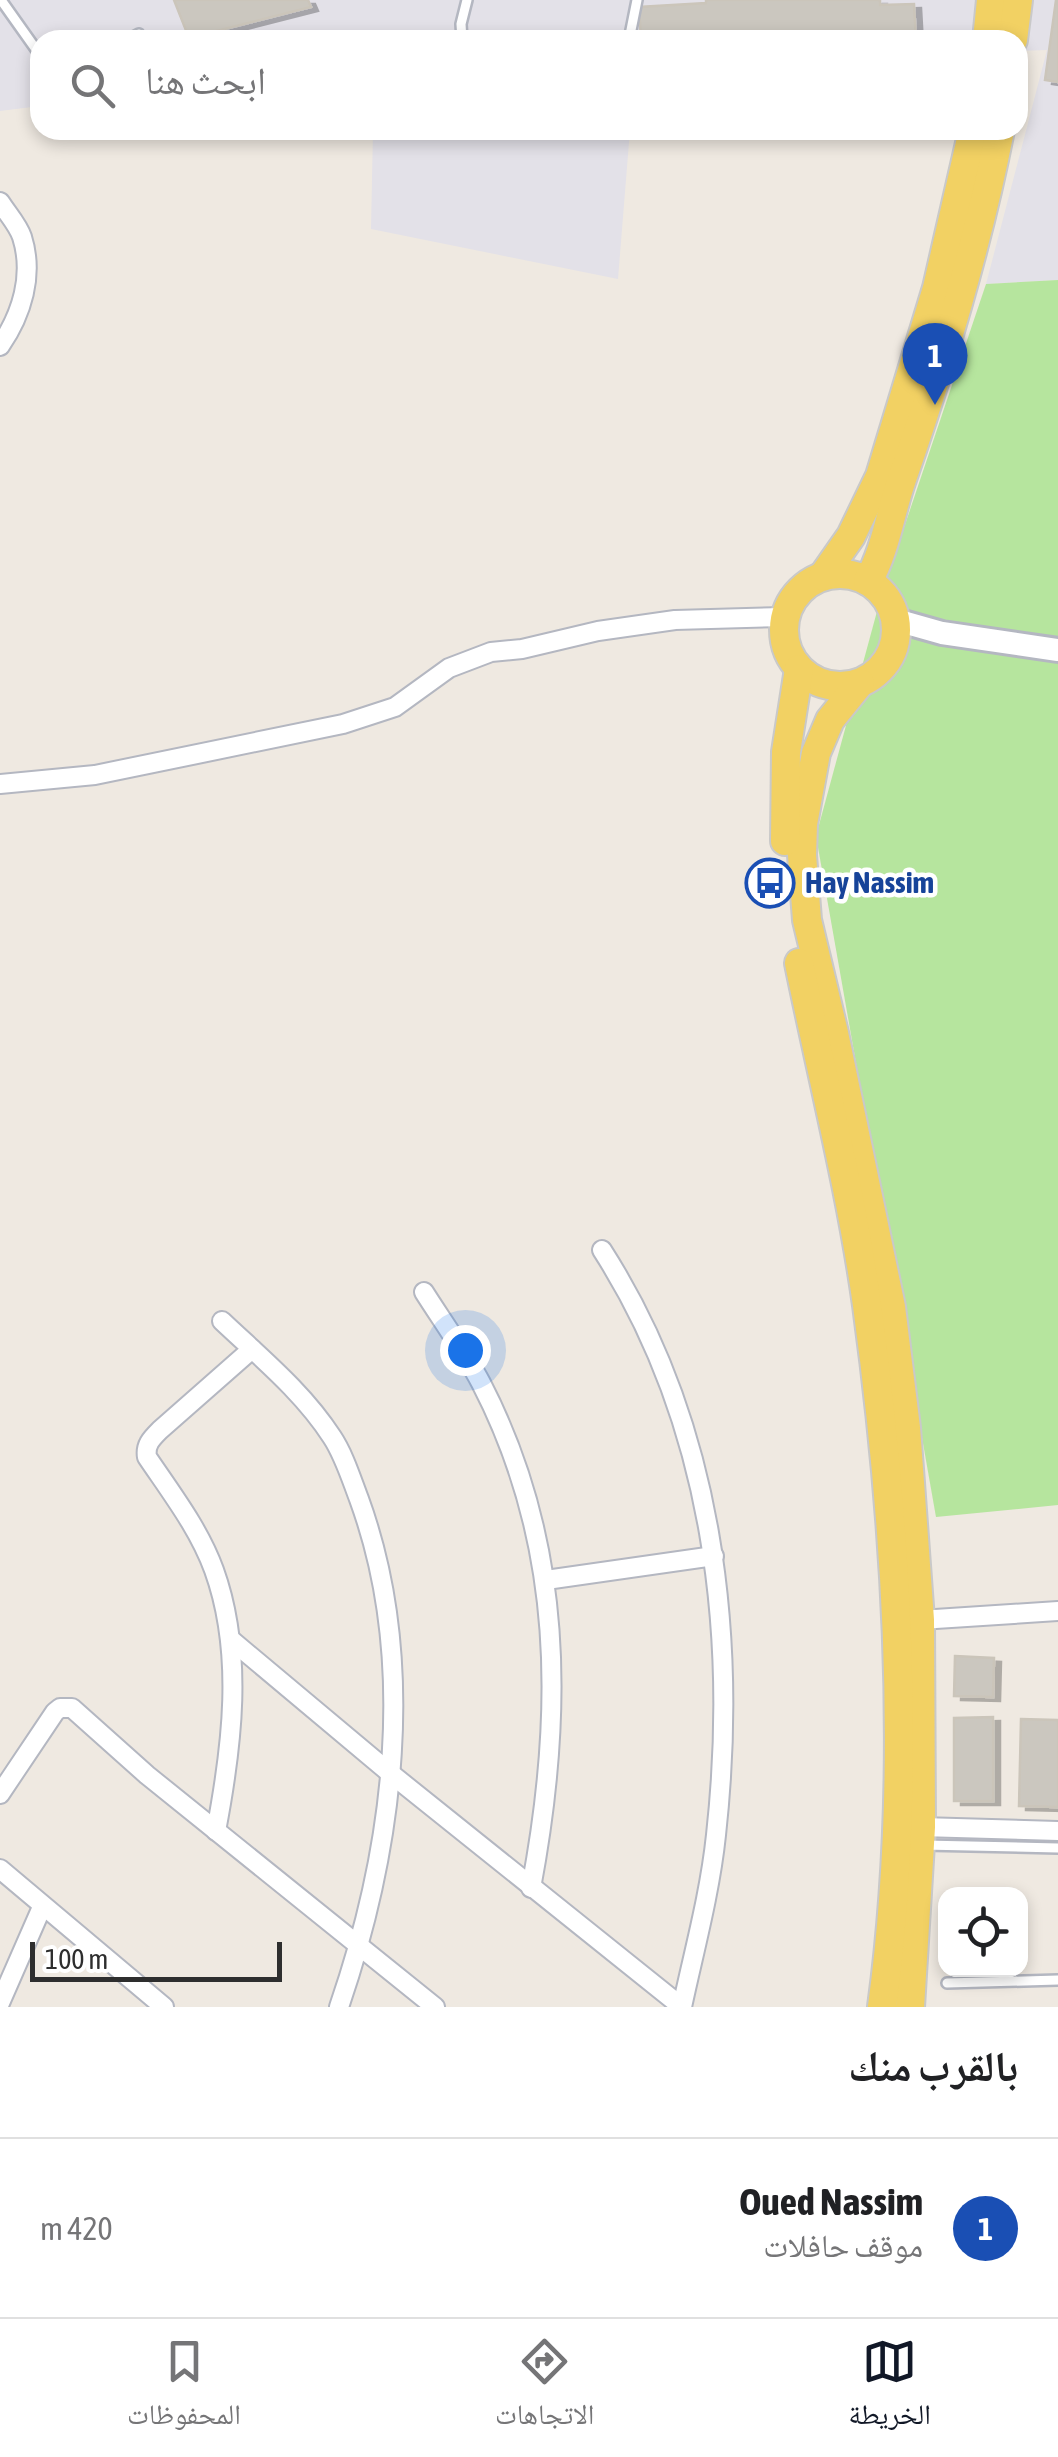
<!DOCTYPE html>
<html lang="ar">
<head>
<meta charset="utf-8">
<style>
  :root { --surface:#fff; --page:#f6f6f6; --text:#202124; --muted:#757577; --line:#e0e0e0; --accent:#111827 }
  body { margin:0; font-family:"Asap Condensed","Noto Naskh Arabic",sans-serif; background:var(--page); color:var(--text); direction:rtl }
  .controls { position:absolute; right:30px; bottom:30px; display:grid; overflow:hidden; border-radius:20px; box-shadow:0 5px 15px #0003 }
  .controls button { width:90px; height:90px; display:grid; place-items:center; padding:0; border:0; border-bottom:2px solid var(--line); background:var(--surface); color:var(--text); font:50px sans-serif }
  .scale { position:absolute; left:30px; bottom:25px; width:252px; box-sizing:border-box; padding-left:10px; border:5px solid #2e2e2e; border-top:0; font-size:28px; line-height:35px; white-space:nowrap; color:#2e2e2e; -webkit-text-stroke:8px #fff; paint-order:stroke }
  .you { position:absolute; left:465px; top:1350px; width:35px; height:35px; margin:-25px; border:8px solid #fff; border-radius:50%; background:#1a73e8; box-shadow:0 0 0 15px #1a73e833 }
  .badge { display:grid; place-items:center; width:65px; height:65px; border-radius:50%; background:var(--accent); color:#fff; font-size:32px; font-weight:700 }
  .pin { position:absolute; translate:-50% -82px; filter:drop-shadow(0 2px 5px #0008) }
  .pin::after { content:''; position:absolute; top:52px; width:35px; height:30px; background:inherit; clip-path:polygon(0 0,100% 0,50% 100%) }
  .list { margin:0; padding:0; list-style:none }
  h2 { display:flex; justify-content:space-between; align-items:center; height:130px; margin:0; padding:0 40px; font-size:42px }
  h2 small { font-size:32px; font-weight:400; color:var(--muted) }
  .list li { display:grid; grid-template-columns:65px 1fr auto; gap:30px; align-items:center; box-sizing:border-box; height:180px; padding:0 40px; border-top:2px solid var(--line) }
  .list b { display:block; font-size:38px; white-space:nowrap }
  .list p { margin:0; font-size:32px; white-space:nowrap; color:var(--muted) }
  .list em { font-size:32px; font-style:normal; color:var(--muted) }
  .icon { flex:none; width:55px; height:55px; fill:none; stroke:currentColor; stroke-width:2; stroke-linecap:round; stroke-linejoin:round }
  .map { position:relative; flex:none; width:1058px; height:2007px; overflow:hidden; direction:ltr }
  .search { position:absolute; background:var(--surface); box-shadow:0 5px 15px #0003; left:30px; right:30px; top:30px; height:110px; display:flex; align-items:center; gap:25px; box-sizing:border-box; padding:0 35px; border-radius:30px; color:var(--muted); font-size:38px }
  .sheet { height:310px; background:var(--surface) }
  nav { display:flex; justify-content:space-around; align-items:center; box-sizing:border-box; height:140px; border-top:2px solid var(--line); background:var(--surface); font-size:28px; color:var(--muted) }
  nav a { display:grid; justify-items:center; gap:5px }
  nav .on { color:var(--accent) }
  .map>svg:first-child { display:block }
  .industrial { fill:#e3e1e8 }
  .green { fill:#b6e59e }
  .building { fill:#cbc7bf; stroke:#cbc5ba; stroke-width:2.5; filter:url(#shadow) }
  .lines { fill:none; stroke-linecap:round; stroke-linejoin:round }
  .service-casing { stroke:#b4b7c1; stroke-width:14 }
  .minor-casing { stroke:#b4b7c1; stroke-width:22 }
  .tertiary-casing { stroke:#b4b7c1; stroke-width:28 }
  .primary-casing { stroke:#c9c9c9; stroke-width:32 }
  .service { stroke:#fff; stroke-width:9 }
  .minor { stroke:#fff; stroke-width:18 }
  .tertiary { stroke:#fff; stroke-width:22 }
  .primary { stroke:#f2d163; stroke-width:28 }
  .labels { text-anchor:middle; stroke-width:9; stroke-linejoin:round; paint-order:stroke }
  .transit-label { font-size:30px; font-weight:bold; fill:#164399; stroke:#fff; text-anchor:start }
</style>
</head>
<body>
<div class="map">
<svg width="1058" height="2007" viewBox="0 0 1058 2007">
  <defs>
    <filter id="shadow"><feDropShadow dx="7" dy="4" stdDeviation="0" flood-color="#0004"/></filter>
  </defs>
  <rect width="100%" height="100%" fill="#efe9e1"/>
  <g class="industrial">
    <path d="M0 0H1058V280L986 284 1047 50 1018 51V40H40V106L0 111Z"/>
    <path d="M373 130H630L618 279 371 229Z"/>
  </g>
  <path class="green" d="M1058 280V1505L936 1517 816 836 882 593 986 284Z"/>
  <g class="building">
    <path d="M174 0H308L311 7 189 38Z"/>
    <path d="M706 0H880V5L914 4 916 40H641L639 7 706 3Z"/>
    <path d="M1056 0H1058V82L1045 80Z"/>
    <path d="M955 1656 994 1658 993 1697 954 1696Z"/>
    <path d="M993 1717V1801H954V1718Z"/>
    <path d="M1021 1719 1058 1720V1807L1019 1806Z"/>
  </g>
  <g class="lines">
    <g class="service-casing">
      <g id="service">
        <path d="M1 0 40 55"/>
        <path d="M128 40 139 34"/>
        <path d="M462 40 461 24 467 0"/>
        <path d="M629 40 637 0"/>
        <path d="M923 1845 1058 1848"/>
        <path d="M947 1983 1058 1980"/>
      </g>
    </g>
    <g class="minor-casing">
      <g id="minor">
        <path d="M0 202C7 213 18 225 22 237 34 275 22 314 0 346"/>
        <path d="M0 784 95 775 343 724 395 707 449 668 491 652 522 649 598 631 675 620 784 617"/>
        <path d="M602 1250C713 1423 738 1634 716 1835 710 1893 694 1951 682 2007"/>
        <path d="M424 1292C443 1322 464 1351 481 1383 564 1543 564 1713 531 1888"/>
        <path d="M222 1321C260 1357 303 1392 332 1437 344 1455 351 1478 359 1499 418 1661 394 1847 339 2007"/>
        <path d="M546 1580 714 1556"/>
        <path d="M920 1620 1058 1611"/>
        <path d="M230 1639 390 1773 682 2007"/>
        <path d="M0 1794 55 1712 60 1708H72L147 1775 435 2007"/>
        <path d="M921 1827 1058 1831"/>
        <path d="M216 1831C232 1747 244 1653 214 1570 199 1529 172 1494 147 1457 145 1445 151 1439 160 1430L252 1349"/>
        <path d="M0 1869 164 2007"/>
        <path d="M0 2003 42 1907"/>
      </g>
    </g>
    <g class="tertiary-casing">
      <path id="tertiary" d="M896 620 942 633 1058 650"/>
    </g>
    <g class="primary-casing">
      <g id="primary">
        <path d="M987 40 991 0"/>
        <path d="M1013 40 1018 0"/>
        <circle cx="840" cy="630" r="56"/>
        <path d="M823 576 851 536 880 476 937 288 973 130"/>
        <path d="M868 581C886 549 890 513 902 479 942 364 977 249 1000 130"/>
        <path d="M860 683 830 720 816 753 803 824 802 855 807 920 834 1033 891 1307 906 1428 920 1620 921 1827 910 2007"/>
        <path d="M785 841 786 752 799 669"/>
        <path d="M799 963C822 1077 851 1190 867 1305 898 1533 913 1778 882 2007"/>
      </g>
    </g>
    <use href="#service" class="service"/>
    <use href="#minor" class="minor"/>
    <use href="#tertiary" class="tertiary"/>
    <use href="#primary" class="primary"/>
  </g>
  <defs>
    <g id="bus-ring" transform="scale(2.5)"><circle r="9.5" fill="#fff" stroke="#1a4fb4" stroke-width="1.5"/><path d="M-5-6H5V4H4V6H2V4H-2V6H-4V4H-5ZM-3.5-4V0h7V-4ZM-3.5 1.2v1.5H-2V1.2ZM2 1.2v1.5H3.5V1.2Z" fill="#1a4fb4"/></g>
  </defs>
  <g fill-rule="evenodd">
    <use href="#bus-ring" x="770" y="883"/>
  </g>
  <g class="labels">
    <g class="transit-label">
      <text x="805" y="893">Hay Nassim</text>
    </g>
  </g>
</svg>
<div class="controls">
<button><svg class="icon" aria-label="locate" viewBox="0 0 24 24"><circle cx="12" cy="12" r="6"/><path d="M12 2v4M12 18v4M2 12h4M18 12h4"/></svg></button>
</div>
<div class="scale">100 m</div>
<div class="you"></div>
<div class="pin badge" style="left:935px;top:405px;background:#1a4fb4">1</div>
<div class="search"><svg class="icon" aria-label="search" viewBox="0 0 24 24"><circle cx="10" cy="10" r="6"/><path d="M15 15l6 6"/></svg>ابحث هنا</div>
</div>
<section class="sheet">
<h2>بالقرب منك<small></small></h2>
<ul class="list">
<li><span class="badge" style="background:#1a4fb4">1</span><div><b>Oued Nassim</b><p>موقف حافلات</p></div><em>420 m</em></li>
</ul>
</section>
<nav>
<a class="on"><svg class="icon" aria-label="map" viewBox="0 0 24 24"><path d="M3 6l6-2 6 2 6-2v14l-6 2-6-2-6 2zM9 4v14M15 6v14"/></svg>الخريطة</a>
<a><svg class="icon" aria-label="directions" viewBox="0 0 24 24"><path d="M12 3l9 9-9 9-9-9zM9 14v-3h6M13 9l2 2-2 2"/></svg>الاتجاهات</a>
<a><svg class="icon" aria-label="saved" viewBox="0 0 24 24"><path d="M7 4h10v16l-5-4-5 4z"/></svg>المحفوظات</a>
</nav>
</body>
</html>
